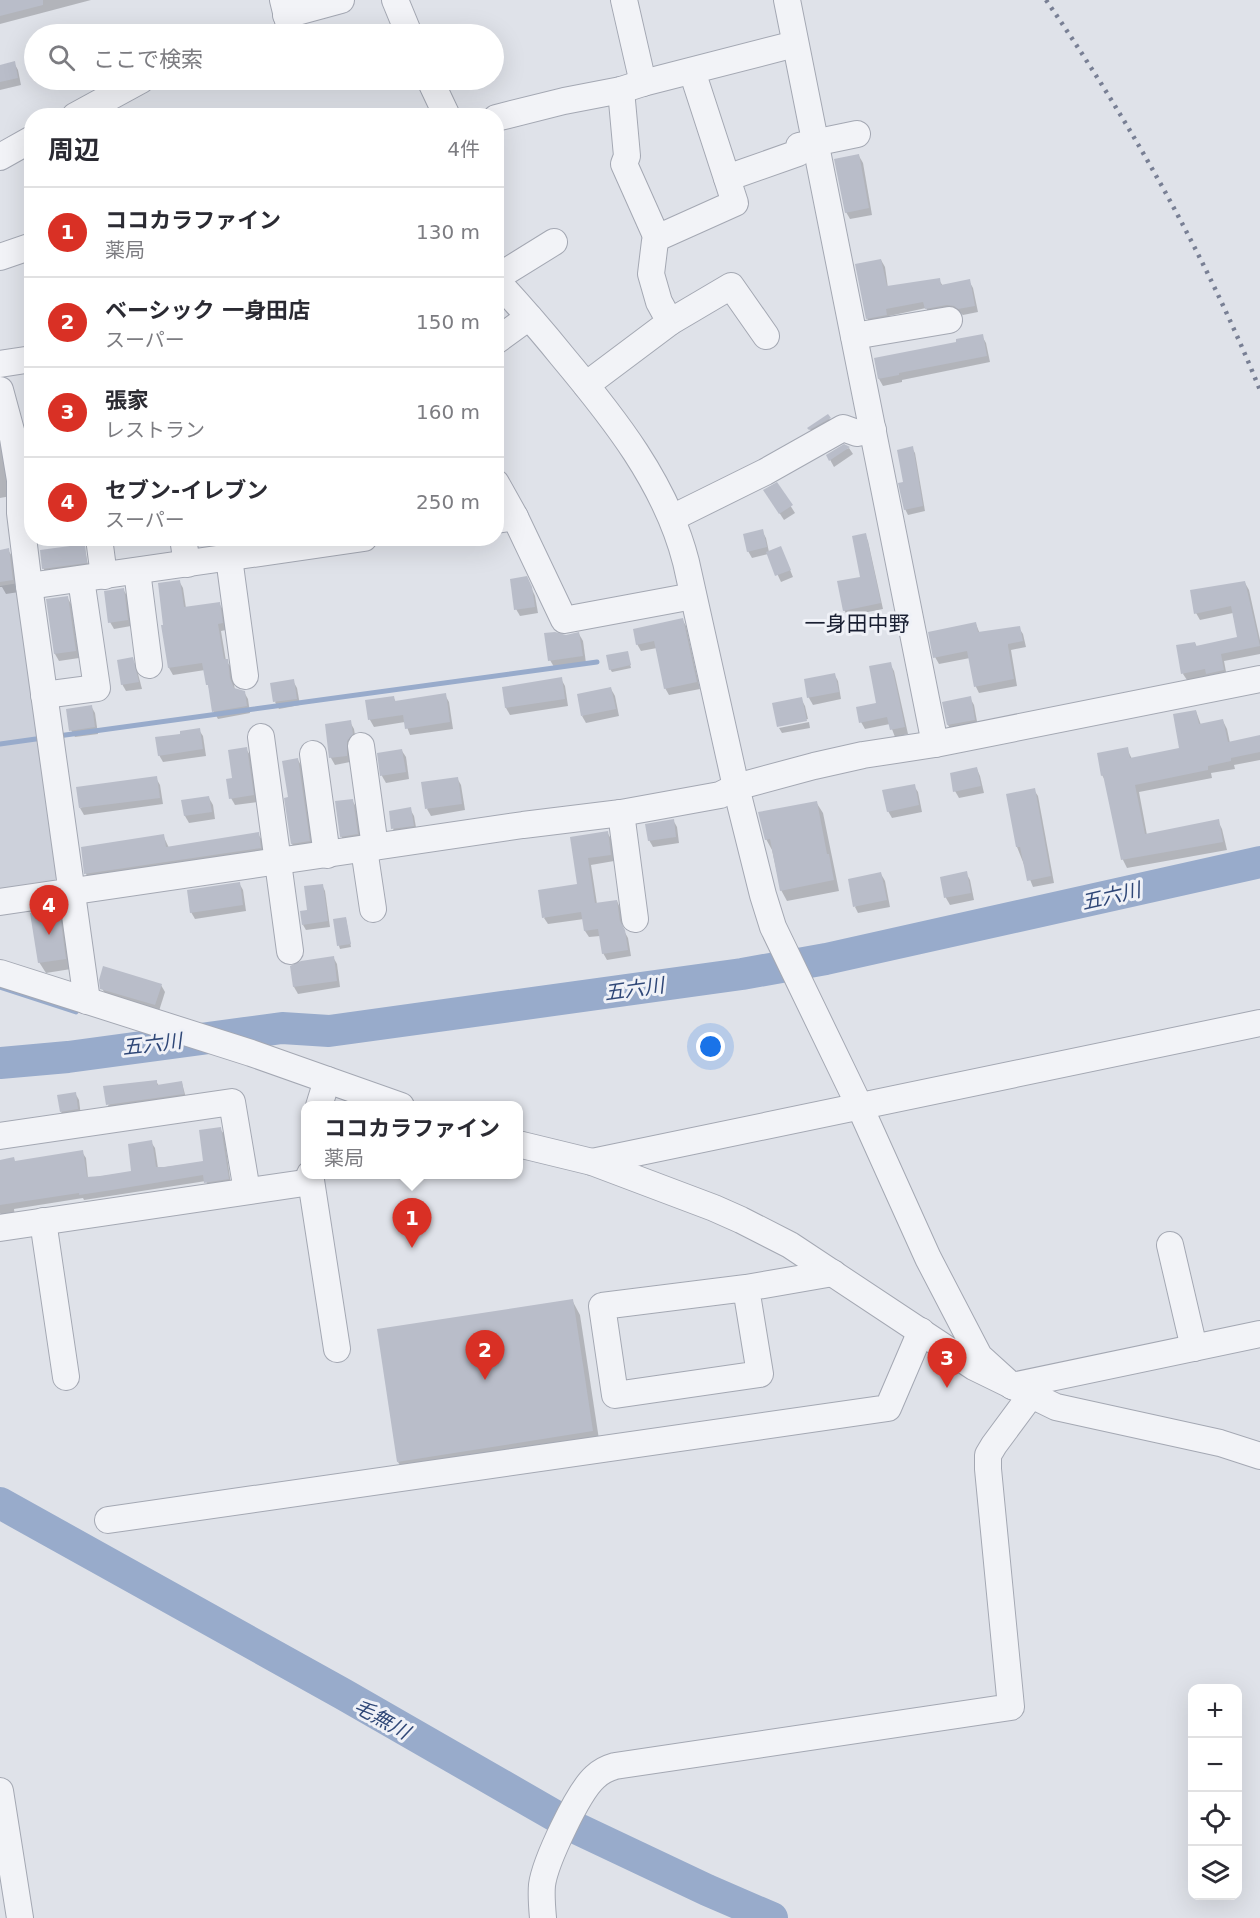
<!DOCTYPE html>
<html lang="ja">
<head>
<meta charset="utf-8">
<style>
  :root { --surface:#fff; --page:#f2f2f3; --text:#2b2b33; --muted:#7c7c81; --line:#e1e1e2; --accent:#d93025 }
  body { margin:0; font-family:"DejaVu Sans","Noto Sans JP",sans-serif; background:var(--page); color:var(--text) }
  .controls { position:absolute; right:18px; bottom:18px; display:grid; overflow:hidden; border-radius:12px; box-shadow:0 6px 24px #0002 }
  .controls button { width:54px; height:54px; display:grid; place-items:center; padding:0; border:0; border-bottom:2px solid var(--line); background:var(--surface); color:var(--text); font:30px sans-serif }
  .you { position:absolute; left:711px; top:1047px; width:21px; height:21px; margin:-15px; border:4px solid #fff; border-radius:50%; background:#1a73e8; box-shadow:0 0 0 9px #1a73e833 }
  .badge { display:grid; place-items:center; width:39px; height:39px; border-radius:50%; background:var(--accent); color:#fff; font-size:20px; font-weight:700 }
  .pin { position:absolute; translate:-50% -50px; filter:drop-shadow(0 2px 3px #0008) }
  .pin::after { content:''; position:absolute; top:32px; width:21px; height:18px; background:inherit; clip-path:polygon(0 0,100% 0,50% 100%) }
  .popup { position:absolute; left:301px; top:1101px; width:222px; height:78px; box-sizing:border-box; display:grid; place-content:center; border-radius:12px; background:var(--surface); filter:drop-shadow(0 2px 4px #0005); font-size:20px; white-space:nowrap; color:var(--muted) }
  .popup b { font-size:22px; color:var(--text) }
  .popup::after { content:''; position:absolute; left:50%; top:100%; margin-left:-12px; border:12px solid transparent; border-top-color:var(--surface) }
  .list { margin:0; padding:0; list-style:none }
  h2 { display:flex; justify-content:space-between; align-items:center; height:78px; margin:0; padding:0 24px; font-size:26px }
  h2 small { font-size:20px; font-weight:400; color:var(--muted) }
  .list li { display:grid; grid-template-columns:39px 1fr auto; gap:18px; align-items:center; box-sizing:border-box; height:90px; padding:0 24px; border-top:2px solid var(--line) }
  .list b { display:block; font-size:22px; white-space:nowrap }
  .list p { margin:0; font-size:20px; white-space:nowrap; color:var(--muted) }
  .list em { font-size:20px; font-style:normal; color:var(--muted) }
  .icon { flex:none; width:33px; height:33px; fill:none; stroke:currentColor; stroke-width:2; stroke-linecap:round; stroke-linejoin:round }
  .map { position:relative; flex:none; width:1260px; height:1918px; overflow:hidden }
  .search { position:absolute; background:var(--surface); box-shadow:0 6px 24px #0002; left:24px; top:24px; width:480px; height:66px; display:flex; align-items:center; gap:15px; box-sizing:border-box; padding:0 21px; border-radius:33px; color:var(--muted); font-size:22px }
  .panel { position:absolute; background:var(--surface); box-shadow:0 6px 24px #0002; left:24px; top:108px; width:480px; height:438px; border-radius:24px }
  .map>svg:first-child { display:block }
  .built { fill:#cdd1db }
  .shadow { fill:#0003 }
  .lines { fill:none; stroke-linecap:round; stroke-linejoin:round }
  .stream { stroke:#98abcb; stroke-width:5 }
  .river { stroke:#98abcb; stroke-width:32 }
  .building { fill:#b9bdc9 }
  .minor-casing { stroke:#a4a8b3; stroke-width:28 }
  .minor { stroke:#f2f3f7; stroke-width:26 }
  .rail { stroke:#787f94; stroke-width:4.5; stroke-dasharray:3 6; stroke-linecap:butt }
  .labels { text-anchor:middle; stroke-width:6; stroke-linejoin:round; paint-order:stroke }
  .water-label { font-size:20px; font-style:italic; fill:#2f4777; stroke:#eff1f7 }
  .quarter-label { font-size:21px; fill:#191f32; stroke:#eff1f7 }
</style>
</head>
<body>
<div class="map">
<svg width="1260" height="1918" viewBox="0 0 1260 1918">
  <rect width="100%" height="100%" fill="#dfe2e9"/>
  <path class="built" d="M19 583 59 878 55 879V882L0 890V586Z"/>
  <g class="shadow">
    <path d="M0 0H91L0 24Z"/>
    <path d="M14 63 18 70 21 85 0 90V66Z"/>
    <path d="M859 156 863 163 872 215 850 219 846 212Z"/>
    <path d="M881 260 885 267 888 288 939 280 943 286 969 281 973 288 978 312 963 315 959 312 930 315 926 308 889 316 890 322 871 325 867 318Z"/>
    <path d="M982 336 986 343 990 362 902 380V382L883 386 879 379 875 360 958 343Z"/>
    <path d="M827 416 831 421 812 432 809 428Z"/>
    <path d="M0 445 4 452 11 496 0 498Z"/>
    <path d="M849 448 853 454 834 467 828 456Z"/>
    <path d="M912 448 915 453 925 511 908 515 905 509V483Z"/>
    <path d="M777 484 795 513 784 520 769 497Z"/>
    <path d="M762 531 766 538 769 552 784 555 793 577 781 582 768 554 752 558 748 551Z"/>
    <path d="M865 535 868 541 883 609 848 616 844 610 861 578Z"/>
    <path d="M84 545 88 565 45 571 43 568Z"/>
    <path d="M8 550 16 562 19 592 6 594 2 587H0V551Z"/>
    <path d="M179 581 183 588 186 608 219 603 223 610 226 630 221 631 226 661 231 667 235 690 244 692 248 699 250 713 218 719 214 712 205 670 173 675 169 668Z"/>
    <path d="M1245 583 1249 590 1260 640V654L1224 661 1227 677 1211 680 1209 676 1187 680 1183 674 1195 643 1197 647 1238 638 1233 613 1200 620 1196 613Z"/>
    <path d="M530 585 535 596 538 613 520 616 516 609Z"/>
    <path d="M123 589 127 596 131 626 114 629 110 622Z"/>
    <path d="M67 597 71 604 79 658 59 661 55 654 48 600Z"/>
    <path d="M682 619 686 626 700 689 669 695 665 688 657 648 641 651 637 644Z"/>
    <path d="M976 624 980 634 1019 628 1023 634 1026 647 1011 650 1017 686 979 693 976 687 970 658 939 664 935 657Z"/>
    <path d="M579 634 583 641 586 663 554 667 550 660Z"/>
    <path d="M627 653 631 668 612 672 610 669Z"/>
    <path d="M132 659 136 666 142 689 126 691 122 684Z"/>
    <path d="M890 664 894 671 908 734 895 737 890 724 865 729 861 722 878 704Z"/>
    <path d="M834 674 838 681 841 699 813 705 809 698 805 680Z"/>
    <path d="M561 679 565 686 568 706 510 715 506 708 503 688Z"/>
    <path d="M293 681 297 688 300 705 279 709 275 702Z"/>
    <path d="M611 689 615 696 619 716 586 723 582 716Z"/>
    <path d="M445 695 449 702 453 729 410 735 405 722 374 727 370 720 367 701 393 697 396 702Z"/>
    <path d="M970 698 974 705 978 727 952 732 948 725 944 703Z"/>
    <path d="M801 699 805 706 808 719 778 725Z"/>
    <path d="M91 706 95 713 98 734 75 737 71 730Z"/>
    <path d="M1196 711 1201 725 1223 721 1227 729 1230 743 1260 737V760L1234 765 1235 769 1211 773 1212 778 1139 792 1147 835 1218 821 1222 829 1227 850 1127 868 1123 860 1106 782 1102 775 1127 749 1132 759 1180 749Z"/>
    <path d="M350 722 354 729 356 741 350 748V762L335 765 331 758 327 725Z"/>
    <path d="M809 722 810 728 782 733 779 728Z"/>
    <path d="M199 730 203 736 206 756 163 762 159 755 182 735Z"/>
    <path d="M246 749 250 755 257 802 235 805 231 798 234 779Z"/>
    <path d="M402 751 406 757 409 779 386 783 382 776 379 754Z"/>
    <path d="M298 760 302 767 313 848 296 850 292 844 289 799Z"/>
    <path d="M977 769 980 776 984 793 959 798 955 791Z"/>
    <path d="M156 778 160 785 163 804 84 815 80 808Z"/>
    <path d="M457 778 461 785 465 810 431 816 427 809Z"/>
    <path d="M914 786 918 792 922 812 892 818 888 811Z"/>
    <path d="M1034 790 1038 796 1054 883 1033 887 1017 847Z"/>
    <path d="M209 798 213 805 215 819 189 823 185 816 183 802Z"/>
    <path d="M352 800 356 807 361 841 345 843 341 836Z"/>
    <path d="M816 802 823 813 839 891 787 901 781 890 772 850 766 839Z"/>
    <path d="M410 809 414 816 417 833 397 836 393 829Z"/>
    <path d="M673 820 677 827 679 843 653 847 649 840Z"/>
    <path d="M607 832 611 839 614 861 591 865 597 904 617 901 620 908 623 929 628 938 631 956 607 960 603 953 600 936 589 937 585 931 584 919 548 924 544 918 579 886 572 838Z"/>
    <path d="M258 834 264 843 266 858 92 884 86 874 82 848 163 835 169 848Z"/>
    <path d="M966 873 970 880 974 900 950 905 946 898 942 878Z"/>
    <path d="M881 874 885 881 890 907 858 913 855 907Z"/>
    <path d="M239 883 243 890 246 911 195 919 191 912Z"/>
    <path d="M322 885 325 891 330 927 306 930 303 925Z"/>
    <path d="M58 910 64 921 71 969 46 973 39 962Z"/>
    <path d="M346 919 351 947 340 949 339 946Z"/>
    <path d="M333 957 337 964 340 987 298 994 294 987 291 967Z"/>
    <path d="M161 985 165 992 159 1011 106 996 102 988Z"/>
    <path d="M156 1081 159 1086 182 1083 186 1098 110 1109 108 1105Z"/>
    <path d="M75 1093 79 1100 81 1116 65 1118 61 1112Z"/>
    <path d="M220 1129 224 1134 231 1185 209 1188 206 1181 84 1200 83 1198 14 1209 15 1217 3 1218 0 1213V1161L15 1162 82 1152 86 1158 88 1178 133 1172 151 1142 155 1148 158 1168 205 1162Z"/>
    <path d="M572 1300 580 1315 600 1446 407 1476 398 1462Z"/>
  </g>
  <g class="lines">
    <g class="stream">
      <path d="M28 430H32"/>
      <path d="M58 736 597 662"/>
      <path d="M0 744 43 738"/>
      <path d="M0 987 76 1012"/>
    </g>
    <g class="river">
      <path d="M0 1063 68 1057 282 1028 329 1031 742 974 826 959 1260 862"/>
      <path d="M0 1503 343 1694 578 1829 707 1890 772 1918"/>
    </g>
  </g>
  <g class="building">
    <path d="M0 0H43V5L0 16Z"/>
    <path d="M15 61 18 78 0 82V65Z"/>
    <path d="M859 154 869 208 845 213 834 159Z"/>
    <path d="M881 259 887 286 940 278 941 285 970 279 975 306 958 309 954 306 947 305 925 309 923 302 886 309 887 315 866 319 855 264Z"/>
    <path d="M983 334 987 356 899 373V375L878 379 874 358 956 342V339Z"/>
    <path d="M828 414 831 418 809 430 807 428Z"/>
    <path d="M844 444 850 447 829 461 826 455Z"/>
    <path d="M913 446 923 506 904 510 898 483 903 482 897 450Z"/>
    <path d="M777 482 793 505 779 514 763 490Z"/>
    <path d="M763 529 767 547 747 552 743 534Z"/>
    <path d="M866 533 881 603 843 611 837 581 860 577 852 536Z"/>
    <path d="M85 544 87 563 42 569 40 550Z"/>
    <path d="M781 546 791 570 775 576 766 552Z"/>
    <path d="M9 548 13 580 0 582V550Z"/>
    <path d="M527 576 532 587 535 607 514 610 510 579Z"/>
    <path d="M180 580 184 607 220 602 223 623 218 624 224 659H228L230 678 234 688 245 691 247 706 212 712 208 685H206L202 663 168 668 161 625H163L158 583Z"/>
    <path d="M1245 581 1260 646 1221 654 1224 670 1206 674 1205 669 1181 674 1176 645 1195 642 1196 646 1237 637 1231 606 1194 614 1190 590Z"/>
    <path d="M124 588 128 620 108 623 104 591Z"/>
    <path d="M68 596 76 651 54 654 46 599Z"/>
    <path d="M683 618 697 682 664 689 654 641 636 645 633 629Z"/>
    <path d="M976 622 978 632 1020 626 1023 641 1008 644V646L1014 679 974 687 967 651 933 658 928 632Z"/>
    <path d="M555 632 566 635 579 632 583 656 548 661 544 633Z"/>
    <path d="M628 651 631 665 609 670 606 655Z"/>
    <path d="M133 657 139 682 121 685 117 660Z"/>
    <path d="M891 662 905 727 890 730 887 717 859 723 856 707 876 703 869 666Z"/>
    <path d="M835 673 839 692 807 698 804 679Z"/>
    <path d="M562 677 565 699 505 708 502 687Z"/>
    <path d="M294 679 297 699 273 702 270 683Z"/>
    <path d="M611 687 616 709 581 716 577 694Z"/>
    <path d="M446 693 450 722 405 729 403 715 368 720 365 700 394 696 395 701Z"/>
    <path d="M971 696 975 720 947 725 942 702Z"/>
    <path d="M802 697 807 721 777 727 772 703Z"/>
    <path d="M92 705 95 727 69 731 66 709Z"/>
    <path d="M1196 710 1199 724 1223 719 1228 742 1260 735V752L1231 758V761L1208 766V770L1135 785 1145 834 1219 819 1223 842 1121 860 1103 775 1101 776 1097 753 1128 747 1130 758 1179 748 1173 714Z"/>
    <path d="M351 720 353 734 347 741V756L329 758 325 724Z"/>
    <path d="M200 728 203 749 158 756 155 737 180 734V731Z"/>
    <path d="M247 747 254 795 229 799 226 779 232 778 228 750Z"/>
    <path d="M402 749 406 772 380 776 377 753Z"/>
    <path d="M298 758 310 841 291 844 284 798 288 797 282 761Z"/>
    <path d="M977 767 981 786 953 792 950 773Z"/>
    <path d="M157 776 160 798 79 808 76 787Z"/>
    <path d="M458 777 462 804 425 809 421 782Z"/>
    <path d="M915 784 919 805 887 812 882 790Z"/>
    <path d="M1035 788 1051 876 1027 881 1020 847H1016L1006 794Z"/>
    <path d="M209 796 212 812 184 816 181 800Z"/>
    <path d="M353 799 358 834 340 837 335 801Z"/>
    <path d="M817 801 827 854H829L834 880 780 891 770 839 765 840 758 812Z"/>
    <path d="M411 807 414 826 391 829 389 811Z"/>
    <path d="M674 819 676 837 648 841 645 824Z"/>
    <path d="M608 831 611 855 588 858 595 903 617 900 620 921 625 930 628 950 602 954 598 929 584 931 581 912 542 918 538 890 577 884 570 837Z"/>
    <path d="M259 832 261 848 84 874 81 847 164 834 166 847Z"/>
    <path d="M967 871 971 893 944 898 940 877Z"/>
    <path d="M881 872 887 900 853 907 848 879Z"/>
    <path d="M240 882 243 905 190 913 187 890Z"/>
    <path d="M323 884 328 921 302 925 300 911 307 910 304 886Z"/>
    <path d="M59 908 66 959 38 963 30 913Z"/>
    <path d="M346 917 351 944 337 946 333 919Z"/>
    <path d="M334 956 337 981 293 987 290 966 301 961Z"/>
    <path d="M103 966 162 984 155 1005 100 989 99 980Z"/>
    <path d="M157 1080V1085L182 1081 184 1094 106 1105 103 1086Z"/>
    <path d="M76 1092 78 1109 60 1112 57 1095Z"/>
    <path d="M221 1127 229 1179 204 1183 203 1175 112 1190 79 1195V1193L0 1205V1160L14 1157 15 1161 83 1150 87 1177 100 1176 131 1171 128 1144 152 1140 156 1167H164L203 1161 199 1130Z"/>
    <path d="M573 1299 593 1431 397 1462 377 1329Z"/>
  </g>
  <g class="lines">
    <g class="minor-casing">
      <g id="minor">
        <path d="M283 0 291 33 286 34"/>
        <path d="M395 0 409 34"/>
        <path d="M624 0 643 83"/>
        <path d="M787 0 935 744"/>
        <path d="M286 15 341 0"/>
        <path d="M430 80 447 116"/>
        <path d="M621 90 627 156 624 164 657 238 735 203 692 71"/>
        <path d="M75 116 141 80"/>
        <path d="M496 118 564 101 621 90 643 83 795 44"/>
        <path d="M0 157 32 139"/>
        <path d="M727 178 798 153 799 146 857 134"/>
        <path d="M0 257 32 246"/>
        <path d="M496 278 554 242"/>
        <path d="M496 280C519 305 541 330 562 356 613 417 666 483 686 562L736 787 763 895 773 927 860 1107 928 1258 979 1356 1012 1386"/>
        <path d="M670 322 731 286 766 336"/>
        <path d="M854 336 949 320"/>
        <path d="M496 341 529 317"/>
        <path d="M0 364 32 359"/>
        <path d="M586 385 670 322 659 302 651 274 655 241 657 238"/>
        <path d="M0 390 13 438 20 480V513L29 586 87 1001"/>
        <path d="M496 483 515 517"/>
        <path d="M672 518 765 472 843 428 857 433 873 430"/>
        <path d="M496 520 515 517 564 620 693 596"/>
        <path d="M99 538 104 576"/>
        <path d="M183 538 187 564"/>
        <path d="M229 558 245 676"/>
        <path d="M137 571 149 665"/>
        <path d="M29 586 364 538"/>
        <path d="M44 695 97 688 81 579"/>
        <path d="M261 737 290 951"/>
        <path d="M361 746 375 847"/>
        <path d="M313 754 327 855"/>
        <path d="M621 813 635 919"/>
        <path d="M364 849 373 909"/>
        <path d="M0 902 523 825 621 813 720 795 736 787 814 766 863 755 935 744 1260 679"/>
        <path d="M0 973 251 1053 401 1106"/>
        <path d="M319 1106 327 1080"/>
        <path d="M0 1136 232 1102 247 1191"/>
        <path d="M518 1144 592 1162 714 1208 741 1220 790 1245 974 1367 1056 1407 1220 1443 1260 1456"/>
        <path d="M592 1162 1260 1023"/>
        <path d="M310 1174 337 1349"/>
        <path d="M43 1221 66 1377"/>
        <path d="M0 1228 311 1182"/>
        <path d="M1170 1245 1194 1348"/>
        <path d="M746 1288 760 1374 615 1395 602 1306 746 1288 833 1273"/>
        <path d="M1012 1386 1260 1334"/>
        <path d="M108 1520 888 1408 921 1331"/>
        <path d="M0 1791 20 1918"/>
        <path d="M543 1918C542 1907 541 1896 542 1885 545 1862 578 1792 595 1777 601 1771 608 1768 615 1766L1011 1707 988 1469V1455L994 1445 1031 1395"/>
      </g>
    </g>
    <use href="#minor" class="minor"/>
    <path class="rail" d="M1046 0C1130 122 1204 252 1260 390"/>
  </g>
  <g class="labels">
    <g class="water-label">
      <text transform="translate(1111 896) rotate(-13)" y="7">五六川</text>
      <text transform="translate(634 989) rotate(-8)" y="7">五六川</text>
      <text transform="translate(152 1044) rotate(-7)" y="7">五六川</text>
      <text transform="translate(382 1719) rotate(29)" y="7">毛無川</text>
    </g>
    <g class="quarter-label">
      <text x="857" y="631">一身田中野</text>
    </g>
  </g>
</svg>
<div class="controls">
<button>+</button>
<button>−</button>
<button><svg class="icon" aria-label="locate" viewBox="0 0 24 24"><circle cx="12" cy="12" r="6"/><path d="M12 2v4M12 18v4M2 12h4M18 12h4"/></svg></button>
<button><svg class="icon" aria-label="layers" viewBox="0 0 24 24"><path d="M12 4l9 5-9 5-9-5zM3 14l9 5 9-5"/></svg></button>
</div>
<div class="you"></div>
<div class="pin badge" style="left:412px;top:1248px">1</div>
<div class="popup"><b>ココカラファイン</b>薬局</div>
<div class="pin badge" style="left:485px;top:1380px">2</div>
<div class="pin badge" style="left:947px;top:1388px">3</div>
<div class="pin badge" style="left:49px;top:935px">4</div>
<div class="search"><svg class="icon" aria-label="search" viewBox="0 0 24 24"><circle cx="10" cy="10" r="6"/><path d="M15 15l6 6"/></svg>ここで検索</div>
<section class="panel">
<h2>周辺<small>4件</small></h2>
<ul class="list">
<li><span class="badge">1</span><div><b>ココカラファイン</b><p>薬局</p></div><em>130 m</em></li>
<li><span class="badge">2</span><div><b>ベーシック 一身田店</b><p>スーパー</p></div><em>150 m</em></li>
<li><span class="badge">3</span><div><b>張家</b><p>レストラン</p></div><em>160 m</em></li>
<li><span class="badge">4</span><div><b>セブン-イレブン</b><p>スーパー</p></div><em>250 m</em></li>
</ul>
</section>
</div>
</body>
</html>
